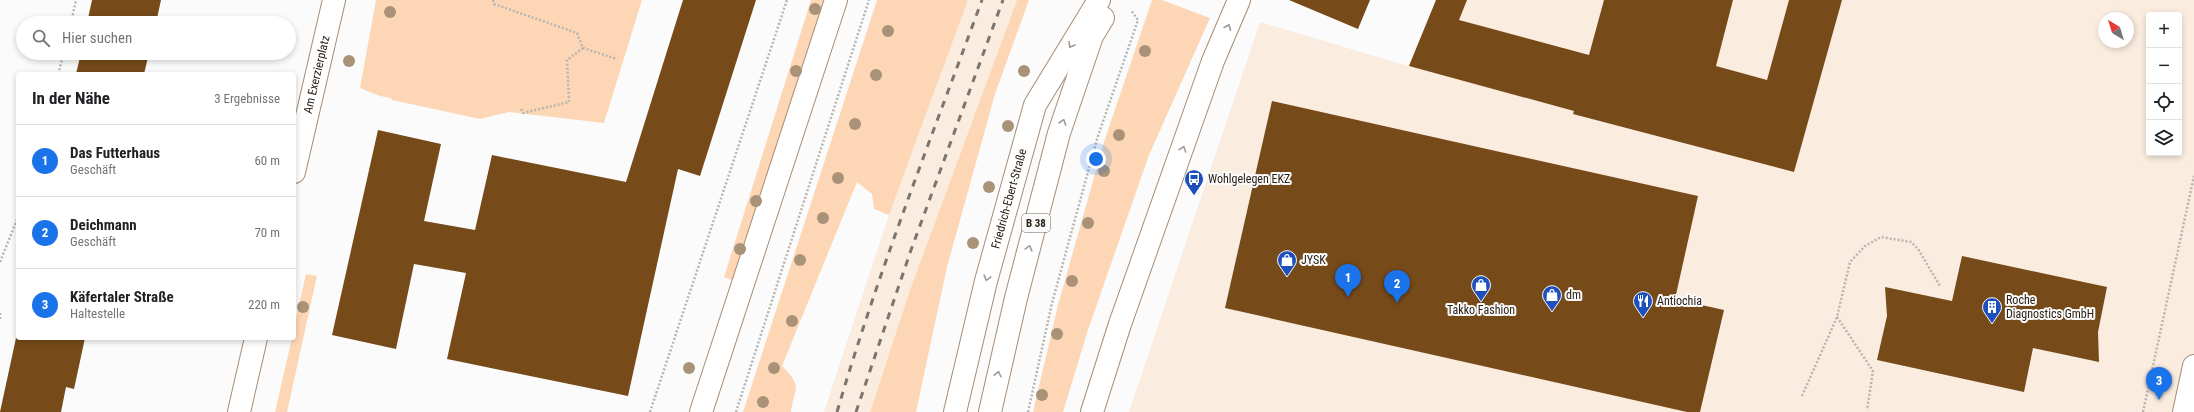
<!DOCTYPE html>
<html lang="de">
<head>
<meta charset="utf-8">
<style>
  :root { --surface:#fff; --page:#f6f6f6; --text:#202124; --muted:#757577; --line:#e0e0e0; --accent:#1a73e8 }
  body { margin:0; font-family:"Roboto Condensed",sans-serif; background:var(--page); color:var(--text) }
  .controls { position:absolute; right:12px; top:12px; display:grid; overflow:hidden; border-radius:4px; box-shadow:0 2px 6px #0003 }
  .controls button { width:36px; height:36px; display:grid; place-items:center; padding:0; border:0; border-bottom:1px solid var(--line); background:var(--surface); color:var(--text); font:20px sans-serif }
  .compass { position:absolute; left:2098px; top:12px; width:36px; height:36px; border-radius:50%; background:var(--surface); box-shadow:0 2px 6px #0003; rotate:322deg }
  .you { position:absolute; left:1096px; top:159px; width:14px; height:14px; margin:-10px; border:3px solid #fff; border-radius:50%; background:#1a73e8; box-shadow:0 0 0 6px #1a73e833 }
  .badge { display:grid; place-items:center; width:26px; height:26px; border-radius:50%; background:var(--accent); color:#fff; font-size:13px; font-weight:700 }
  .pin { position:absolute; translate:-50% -33px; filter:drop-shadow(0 1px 2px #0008) }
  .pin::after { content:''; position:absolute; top:21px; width:14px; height:12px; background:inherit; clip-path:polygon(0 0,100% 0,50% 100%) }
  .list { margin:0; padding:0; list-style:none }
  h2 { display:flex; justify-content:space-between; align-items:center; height:52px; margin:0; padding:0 16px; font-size:17px }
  h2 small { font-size:13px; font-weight:400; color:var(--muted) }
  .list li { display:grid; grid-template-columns:26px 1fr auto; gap:12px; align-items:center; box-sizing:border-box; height:72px; padding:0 16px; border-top:1px solid var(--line) }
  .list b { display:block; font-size:15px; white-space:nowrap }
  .list p { margin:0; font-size:13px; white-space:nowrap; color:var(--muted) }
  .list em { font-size:13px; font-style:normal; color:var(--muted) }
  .icon { flex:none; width:22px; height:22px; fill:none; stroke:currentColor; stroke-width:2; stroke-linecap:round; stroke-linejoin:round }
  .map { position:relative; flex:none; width:2194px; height:412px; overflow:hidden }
  .search { position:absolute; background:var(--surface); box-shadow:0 2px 6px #0003; left:16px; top:16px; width:280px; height:44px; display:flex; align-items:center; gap:10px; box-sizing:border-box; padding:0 14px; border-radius:22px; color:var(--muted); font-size:15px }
  .panel { position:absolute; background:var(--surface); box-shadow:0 2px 6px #0003; left:16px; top:72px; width:280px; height:268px; border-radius:4px }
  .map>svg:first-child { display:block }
  .built { fill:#faecdf; fill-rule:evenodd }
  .green { fill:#fdd7b5 }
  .building { fill:#774a1a }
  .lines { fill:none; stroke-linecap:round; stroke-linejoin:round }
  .minor-casing { stroke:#a68c75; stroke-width:24 }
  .major-casing { stroke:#a68c75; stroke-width:24 }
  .path { stroke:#b8b5b1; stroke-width:2.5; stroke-dasharray:2 2; stroke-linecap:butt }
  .minor { stroke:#fff; stroke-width:22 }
  .major { stroke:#fff; stroke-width:22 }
  .rail { stroke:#7b756e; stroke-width:3; stroke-dasharray:7 7; stroke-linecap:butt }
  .tree { fill:#a99277 }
  .oneway { stroke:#a09b97 }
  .labels { text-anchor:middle; stroke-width:4; stroke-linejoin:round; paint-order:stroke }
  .shield { fill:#fbfbfb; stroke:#69625b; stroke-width:1 }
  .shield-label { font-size:11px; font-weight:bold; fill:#2b2117 }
  .street-label { font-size:12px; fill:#2b2117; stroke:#fbfbfb }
  .poi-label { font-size:12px; fill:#2b2117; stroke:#fbfbfb; text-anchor:start }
</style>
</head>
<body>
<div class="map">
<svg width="2194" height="412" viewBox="0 0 2194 412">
  <rect width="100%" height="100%" fill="#fbfbfb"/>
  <g class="built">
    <path d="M968 0H1017L910 290 870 412H824L889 215Z"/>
    <path d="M1436 0H2194V412H1129L1260 22 1408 66ZM2149 15H2179V153H2149ZM2104 18H2128V42H2104Z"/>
  </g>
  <g class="green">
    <path d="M376 0H642L604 123 509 112 480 119 392 100 391 98 380 96 360 88Z"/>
    <path d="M811 0H826L737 282 724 277Z"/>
    <path d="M877 0H968L889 215 874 209 872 194 857 182 782 366C804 388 794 387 791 412H743Z"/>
    <path d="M1017 0H1029L995 94 947 267 916 412H870L910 290Z"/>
    <path d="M1152 0H1162L1210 18 1149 155 1088 330 1063 412H1033L1058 305 1104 142Z"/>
    <path d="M306 274 317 276 287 412H275L292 338H294V327Z"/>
  </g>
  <g class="building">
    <path d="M92 0H161L156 23H87Z"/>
    <path d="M683 0H756L700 176 678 169 628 396 447 359 466 273 414 264 396 349 332 335 378 130 441 144 424 221 475 230 492 155 626 182Z"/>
    <path d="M1289 0H1370L1358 29Z"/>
    <path d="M1436 0H1467L1459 20 1589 55 1604 0H1733L1716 66 1767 80 1789 0H1842L1794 172 1573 114 1574 111 1409 66Z"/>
    <path d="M81 53H149L144 74H76Z"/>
    <path d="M1272 101 1698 196 1675 299 1724 310 1700 412H1687L1225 308Z"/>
    <path d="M1962 256 2107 287 2098 332 2099 362 2033 348 2024 392 1877 360 1887 316 1885 287 1952 301Z"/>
    <path d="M16 338H85L74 389 66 387 61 412H0Z"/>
  </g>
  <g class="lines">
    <g class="minor-casing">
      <g id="minor">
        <path id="s1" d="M294 172 334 0"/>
        <path d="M239 412 256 338"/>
        <path d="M701 412 836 0"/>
        <path d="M1092 412 1120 324 1213 61 1239 0"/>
        <path d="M2184 412 2194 366"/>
      </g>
    </g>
    <g class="major-casing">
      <g id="major">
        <path id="s2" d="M955 412 986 281 1035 105 1099 0"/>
        <path d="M990 412 1016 298 1059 133 1092 36 1103 18"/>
      </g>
    </g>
    <g class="path">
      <path d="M493 0 494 4 577 33 583 48 617 59"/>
      <path d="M71 23 76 0"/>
      <path d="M58 74 64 53"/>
      <path d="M521 109 523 113 569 102 567 60 583 48"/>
      <path d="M0 262 18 217"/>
      <path d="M0 313V321"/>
      <path d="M1837 317 1873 371 1867 410"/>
      <path d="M1802 396 1837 317 1850 262 1865 246 1881 237 1911 242 1918 249 1940 286"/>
      <path d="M650 412 787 0"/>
      <path d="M736 412 869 0"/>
      <path d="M1028 412 1052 303 1097 139 1138 20 1131 10"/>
      <path d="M2143 412 2194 176"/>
    </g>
    <use href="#minor" class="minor"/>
    <use href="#major" class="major"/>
    <g class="rail">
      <path d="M837 412C878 272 932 136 982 0"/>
      <path d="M856 412 911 250 1003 0"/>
    </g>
  </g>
  <g class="tree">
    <circle cx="815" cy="9" r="6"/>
    <circle cx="390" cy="12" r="6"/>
    <circle cx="888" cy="31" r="6"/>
    <circle cx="1145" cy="51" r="6"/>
    <circle cx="349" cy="61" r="6"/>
    <circle cx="796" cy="71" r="6"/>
    <circle cx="1024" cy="71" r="6"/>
    <circle cx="876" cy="75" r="6"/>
    <circle cx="855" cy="124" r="6"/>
    <circle cx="1008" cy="126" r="6"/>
    <circle cx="1119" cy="135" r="6"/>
    <circle cx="1104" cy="171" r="6"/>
    <circle cx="838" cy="178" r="6"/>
    <circle cx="989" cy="187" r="6"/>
    <circle cx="756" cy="201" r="6"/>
    <circle cx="823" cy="218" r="6"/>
    <circle cx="1088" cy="223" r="6"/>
    <circle cx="973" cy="243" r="6"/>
    <circle cx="740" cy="249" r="6"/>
    <circle cx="800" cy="260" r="6"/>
    <circle cx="1072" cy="281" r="6"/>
    <circle cx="303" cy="307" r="6"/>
    <circle cx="792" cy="321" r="6"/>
    <circle cx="1057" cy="334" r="6"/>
    <circle cx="689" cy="368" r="6"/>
    <circle cx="774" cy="368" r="6"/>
    <circle cx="1042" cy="395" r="6"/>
    <circle cx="763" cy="402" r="6"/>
  </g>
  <defs><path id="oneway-chevron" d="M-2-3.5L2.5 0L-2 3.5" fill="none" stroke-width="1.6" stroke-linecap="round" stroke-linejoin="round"/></defs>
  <g class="oneway">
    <use href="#oneway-chevron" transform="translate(1228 27) rotate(-67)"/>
    <use href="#oneway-chevron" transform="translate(1071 45) rotate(121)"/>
    <use href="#oneway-chevron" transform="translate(1063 122) rotate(-71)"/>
    <use href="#oneway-chevron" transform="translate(1183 149) rotate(-71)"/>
    <use href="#oneway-chevron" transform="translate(1029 248) rotate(-75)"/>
    <use href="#oneway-chevron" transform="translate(987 278) rotate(105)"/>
    <use href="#oneway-chevron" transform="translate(998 374) rotate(-77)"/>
  </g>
  <defs>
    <g id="bus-pin" transform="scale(1)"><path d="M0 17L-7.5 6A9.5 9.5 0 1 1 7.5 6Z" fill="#1e50bd" stroke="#fbfbfb"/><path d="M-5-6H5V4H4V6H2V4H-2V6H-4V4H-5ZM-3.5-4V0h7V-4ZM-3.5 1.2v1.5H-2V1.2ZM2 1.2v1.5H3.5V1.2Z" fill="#fff"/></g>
    <g id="shop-pin" transform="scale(1)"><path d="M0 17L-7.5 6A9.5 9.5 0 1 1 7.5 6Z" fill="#1e50bd" stroke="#fbfbfb"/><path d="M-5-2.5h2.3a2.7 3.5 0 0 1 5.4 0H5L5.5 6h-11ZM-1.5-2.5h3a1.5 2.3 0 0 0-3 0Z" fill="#fff"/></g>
    <g id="restaurant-pin" transform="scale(1)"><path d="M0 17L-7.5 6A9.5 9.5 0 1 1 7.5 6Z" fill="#1e50bd" stroke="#fbfbfb"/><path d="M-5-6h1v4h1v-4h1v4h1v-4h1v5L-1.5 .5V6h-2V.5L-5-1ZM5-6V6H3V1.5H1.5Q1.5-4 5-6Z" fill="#fff"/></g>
    <g id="building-pin" transform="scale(1)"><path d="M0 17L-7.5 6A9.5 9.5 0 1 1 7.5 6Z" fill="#1e50bd" stroke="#fbfbfb"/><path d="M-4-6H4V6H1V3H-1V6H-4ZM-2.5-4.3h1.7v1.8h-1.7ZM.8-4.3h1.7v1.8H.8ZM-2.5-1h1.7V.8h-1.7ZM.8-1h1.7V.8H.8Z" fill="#fff"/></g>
  </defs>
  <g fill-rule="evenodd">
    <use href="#bus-pin" x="1194" y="179"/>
    <use href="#shop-pin" x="1287" y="260"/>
    <use href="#shop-pin" x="1481" y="285"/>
    <use href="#shop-pin" x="1552" y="295"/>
    <use href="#restaurant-pin" x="1643" y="301"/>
    <use href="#building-pin" x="1992" y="307"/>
  </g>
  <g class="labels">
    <rect class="shield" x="1022" y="214" width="28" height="18" rx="3"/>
    <g class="shield-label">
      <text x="1036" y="227">B 38</text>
    </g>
    <g class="street-label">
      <text dy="4" stroke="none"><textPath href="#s1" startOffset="100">Am Exerzierplatz</textPath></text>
      <text dy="4" stroke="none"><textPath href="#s2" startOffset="220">Friedrich-Ebert-Straße</textPath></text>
    </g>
    <g class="poi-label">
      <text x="1208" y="183">Wohlgelegen EKZ</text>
      <text x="1301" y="264">JYSK</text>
      <text x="1566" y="299">dm</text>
      <text x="2006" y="304">Roche<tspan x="2006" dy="14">Diagnostics GmbH</tspan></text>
      <text x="1657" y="305">Antiochia</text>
      <text x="1481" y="314" text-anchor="middle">Takko Fashion</text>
    </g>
  </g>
</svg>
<div class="controls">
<button>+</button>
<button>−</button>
<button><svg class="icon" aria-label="locate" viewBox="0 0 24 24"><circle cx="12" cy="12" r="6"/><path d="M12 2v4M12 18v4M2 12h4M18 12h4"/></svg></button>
<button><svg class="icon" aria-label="layers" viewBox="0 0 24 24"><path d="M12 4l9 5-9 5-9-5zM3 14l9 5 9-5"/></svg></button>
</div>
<svg class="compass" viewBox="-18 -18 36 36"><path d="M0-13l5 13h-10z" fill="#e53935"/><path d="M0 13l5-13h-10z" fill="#757577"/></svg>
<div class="you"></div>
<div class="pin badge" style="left:1348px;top:297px">1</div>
<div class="pin badge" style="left:1397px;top:303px">2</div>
<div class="pin badge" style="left:2159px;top:400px">3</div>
<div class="search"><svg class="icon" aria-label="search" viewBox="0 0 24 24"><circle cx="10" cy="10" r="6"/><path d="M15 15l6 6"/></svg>Hier suchen</div>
<section class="panel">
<h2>In der Nähe<small>3 Ergebnisse</small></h2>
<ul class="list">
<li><span class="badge">1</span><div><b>Das Futterhaus</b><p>Geschäft</p></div><em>60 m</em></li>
<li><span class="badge">2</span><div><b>Deichmann</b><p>Geschäft</p></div><em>70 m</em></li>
<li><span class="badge">3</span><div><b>Käfertaler Straße</b><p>Haltestelle</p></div><em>220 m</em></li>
</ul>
</section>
</div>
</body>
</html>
